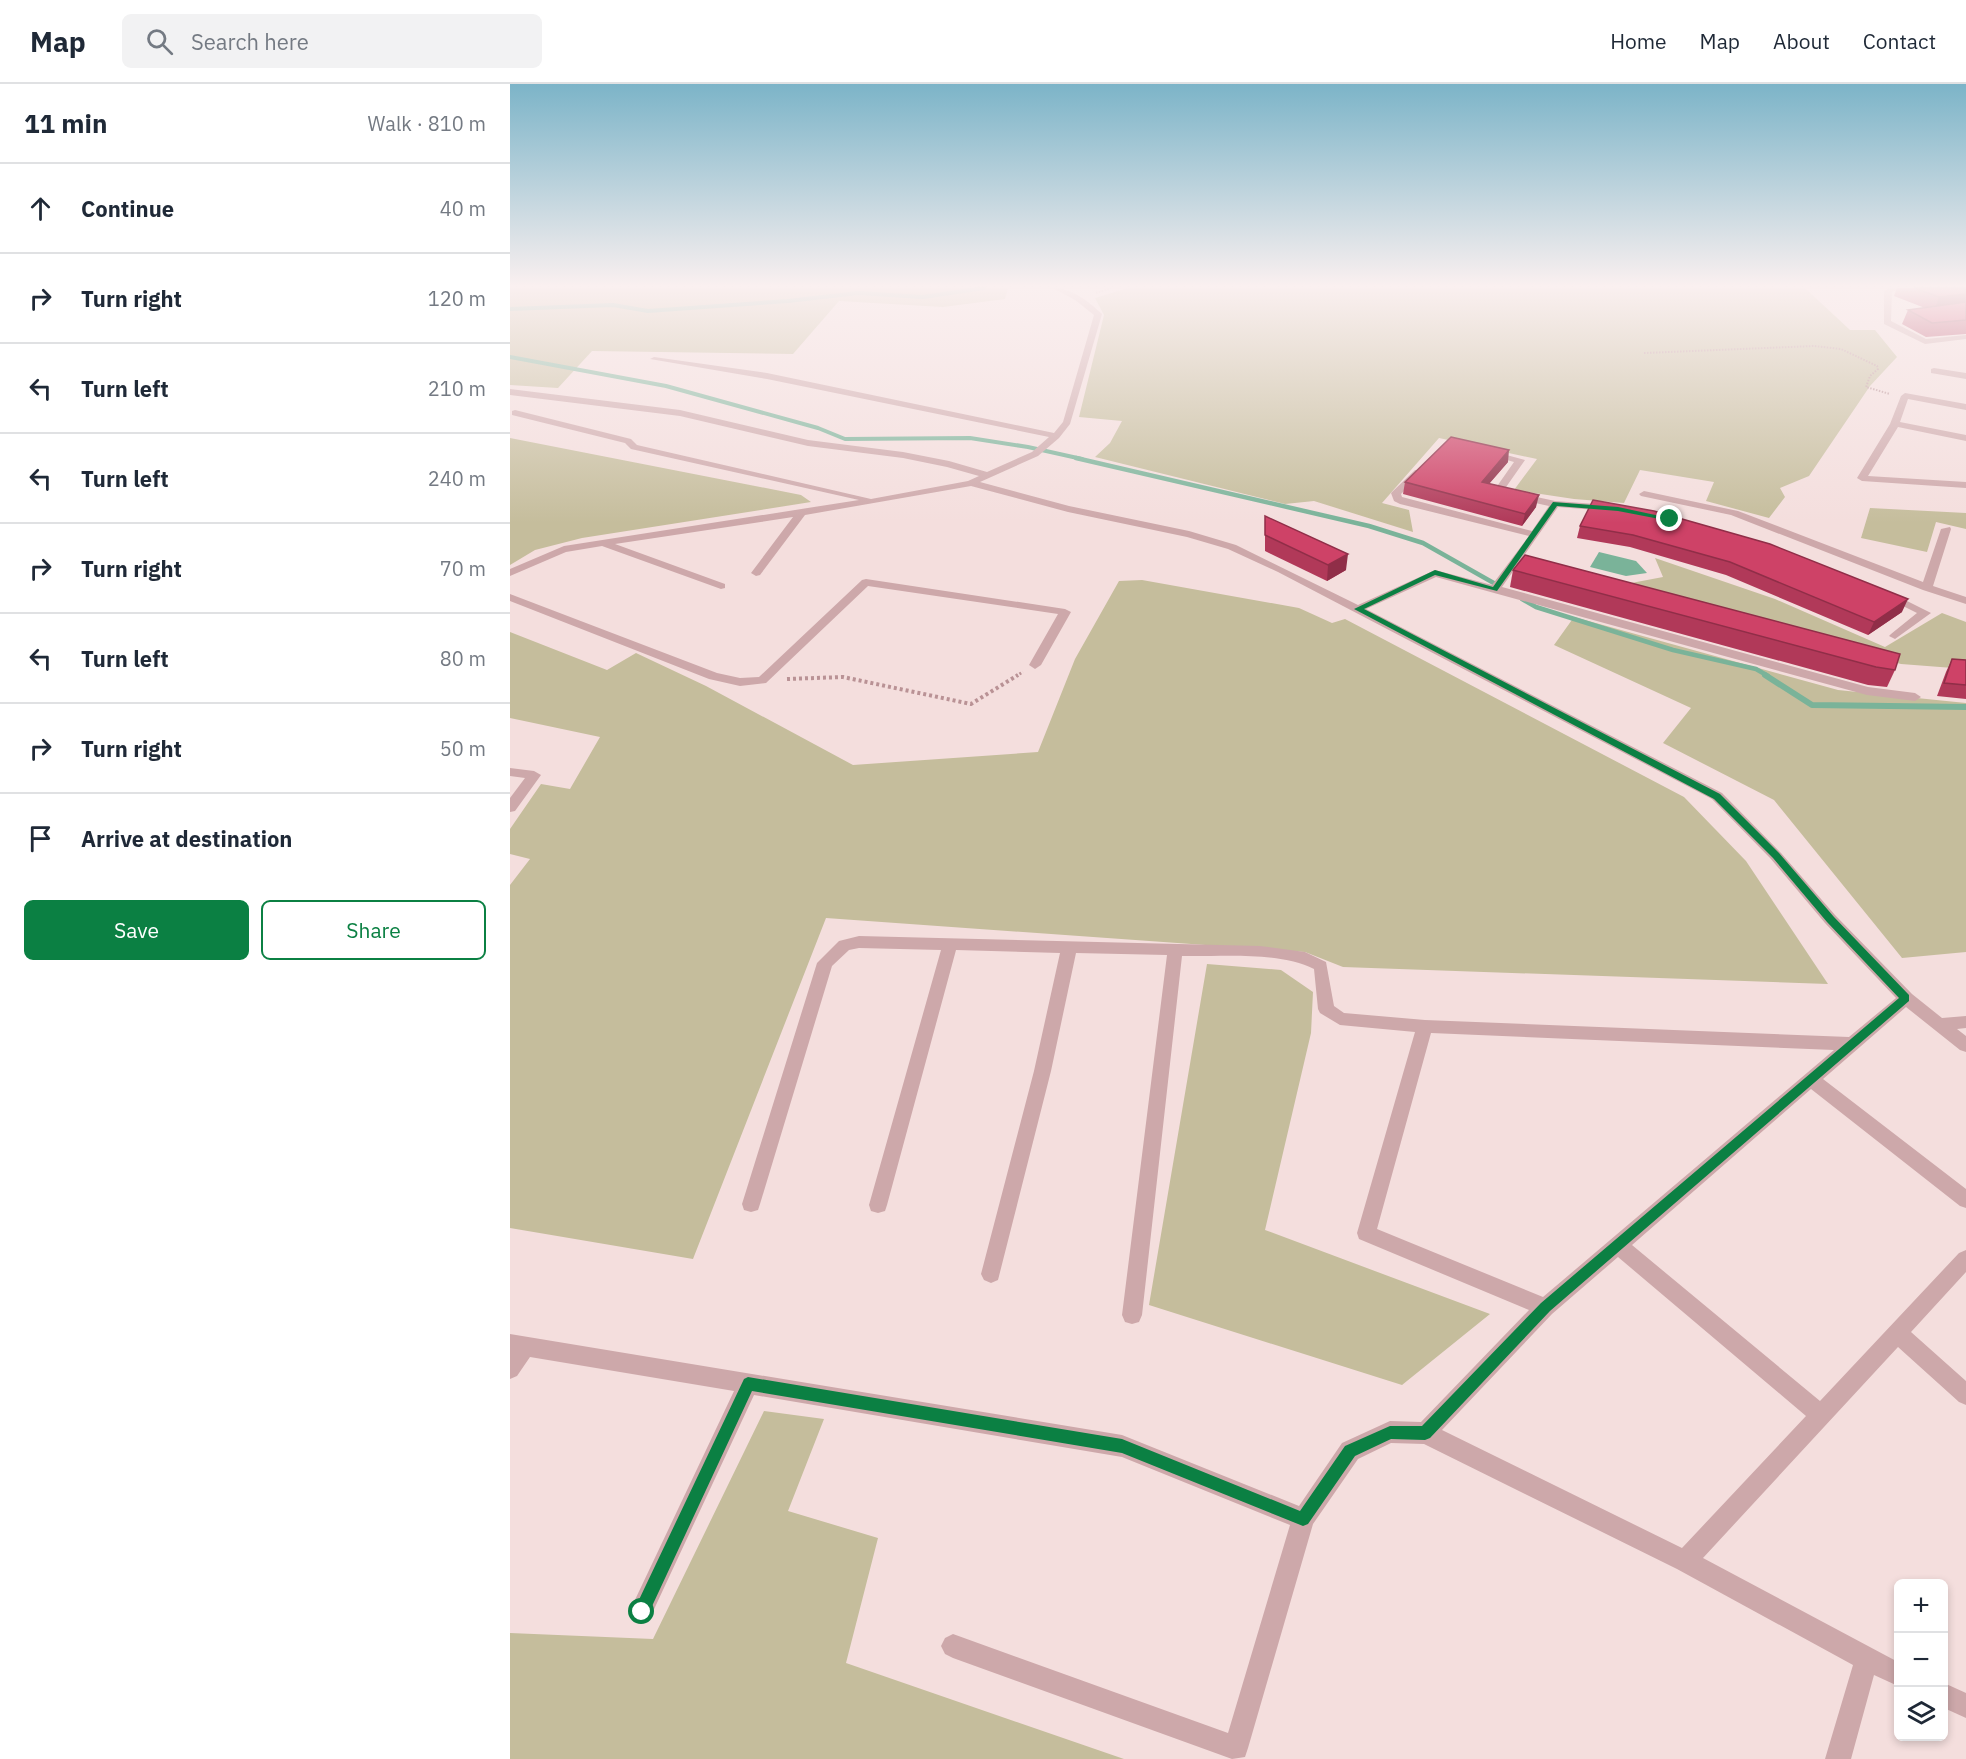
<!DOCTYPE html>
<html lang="en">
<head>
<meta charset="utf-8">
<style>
  :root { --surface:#fff; --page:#f2f2f3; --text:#1f2937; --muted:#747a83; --line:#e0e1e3; --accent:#0b8043 }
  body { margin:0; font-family:"IBM Plex Sans",sans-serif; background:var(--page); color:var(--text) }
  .controls { position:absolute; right:18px; bottom:18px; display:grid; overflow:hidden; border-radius:9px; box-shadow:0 3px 9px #0003 }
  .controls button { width:54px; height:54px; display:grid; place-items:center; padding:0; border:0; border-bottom:2px solid var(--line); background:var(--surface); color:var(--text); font:30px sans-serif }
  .stop { position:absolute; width:18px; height:18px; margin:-14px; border:4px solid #0b8043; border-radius:50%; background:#fff }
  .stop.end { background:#0b8043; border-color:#fff; box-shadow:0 2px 6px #0008 }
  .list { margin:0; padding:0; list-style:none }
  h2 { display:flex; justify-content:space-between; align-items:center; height:78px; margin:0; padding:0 24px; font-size:26px }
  h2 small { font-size:20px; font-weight:400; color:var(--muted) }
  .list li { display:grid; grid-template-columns:39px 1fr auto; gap:18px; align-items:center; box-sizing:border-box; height:90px; padding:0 24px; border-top:2px solid var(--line) }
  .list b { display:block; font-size:22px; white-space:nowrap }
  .list em { font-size:20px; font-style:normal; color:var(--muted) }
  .actions { display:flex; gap:12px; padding:18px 24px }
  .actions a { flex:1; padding:14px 0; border:2px solid var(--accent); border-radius:9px; text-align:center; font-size:21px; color:var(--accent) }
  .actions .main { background:var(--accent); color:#fff }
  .icon { flex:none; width:33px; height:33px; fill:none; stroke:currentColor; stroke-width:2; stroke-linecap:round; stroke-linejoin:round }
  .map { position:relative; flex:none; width:1456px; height:1675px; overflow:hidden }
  header { display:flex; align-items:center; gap:36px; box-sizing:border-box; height:84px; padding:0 30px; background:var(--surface); border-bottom:2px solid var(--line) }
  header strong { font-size:28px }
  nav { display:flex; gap:33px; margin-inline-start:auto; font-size:21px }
  .search { width:420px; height:54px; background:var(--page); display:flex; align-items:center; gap:15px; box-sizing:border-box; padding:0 21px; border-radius:9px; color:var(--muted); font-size:22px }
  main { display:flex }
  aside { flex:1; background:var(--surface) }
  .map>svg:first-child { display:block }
  .green { fill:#c5bd9c }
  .water { fill:#7ab399 }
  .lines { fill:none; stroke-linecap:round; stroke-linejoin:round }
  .stream-far2 { stroke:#7ab399; stroke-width:4 }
  .stream-far1 { stroke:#7ab399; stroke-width:4.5 }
  .stream { stroke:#7ab399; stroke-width:6 }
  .path-far2 { stroke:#b99295; stroke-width:2; stroke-dasharray:1.5 1.5; stroke-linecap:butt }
  .path-far1 { stroke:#b99295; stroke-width:3; stroke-dasharray:2 2; stroke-linecap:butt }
  .path { stroke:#b99295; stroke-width:4; stroke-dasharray:3 3; stroke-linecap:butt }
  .minor { fill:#cda8aa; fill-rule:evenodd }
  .wall { fill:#b13959 }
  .shaded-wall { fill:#902e48 }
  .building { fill:#ce4267; stroke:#902e48; stroke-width:1.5 }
  .route { fill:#0b8043 }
</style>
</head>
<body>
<header>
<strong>Map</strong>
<div class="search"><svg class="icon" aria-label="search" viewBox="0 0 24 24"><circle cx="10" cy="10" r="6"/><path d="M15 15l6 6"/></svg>Search here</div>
<nav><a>Home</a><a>Map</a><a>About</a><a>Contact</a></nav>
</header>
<main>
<aside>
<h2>11 min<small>Walk · 810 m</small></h2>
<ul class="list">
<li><svg class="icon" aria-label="ahead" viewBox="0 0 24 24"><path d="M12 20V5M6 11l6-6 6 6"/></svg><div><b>Continue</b></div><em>40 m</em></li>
<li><svg class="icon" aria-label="right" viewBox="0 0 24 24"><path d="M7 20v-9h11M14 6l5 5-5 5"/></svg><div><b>Turn right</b></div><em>120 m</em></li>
<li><svg class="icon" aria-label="left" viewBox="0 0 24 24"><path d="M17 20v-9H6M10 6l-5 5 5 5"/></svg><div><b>Turn left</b></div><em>210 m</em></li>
<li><svg class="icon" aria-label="left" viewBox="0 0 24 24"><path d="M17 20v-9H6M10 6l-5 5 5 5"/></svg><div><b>Turn left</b></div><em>240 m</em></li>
<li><svg class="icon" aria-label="right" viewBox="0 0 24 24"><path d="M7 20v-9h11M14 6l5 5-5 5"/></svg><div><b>Turn right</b></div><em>70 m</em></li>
<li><svg class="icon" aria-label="left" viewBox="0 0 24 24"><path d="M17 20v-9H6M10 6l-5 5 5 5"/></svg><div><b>Turn left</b></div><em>80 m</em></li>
<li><svg class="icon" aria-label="right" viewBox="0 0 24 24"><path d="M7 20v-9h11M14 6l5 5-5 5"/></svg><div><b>Turn right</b></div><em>50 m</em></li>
<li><svg class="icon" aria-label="arrive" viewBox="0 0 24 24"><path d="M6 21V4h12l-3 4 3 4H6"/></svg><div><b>Arrive at destination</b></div></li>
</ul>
<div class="actions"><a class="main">Save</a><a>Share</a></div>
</aside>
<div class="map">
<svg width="1456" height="1675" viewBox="0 0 1456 1675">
  <rect width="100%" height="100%" fill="#f4dedd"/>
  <g class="green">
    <path d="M0 204H498L495 215 433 223 329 217 283 270 82 267 48 304 0 301Z"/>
    <path d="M618 204H1295L1340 246H1365L1387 273 1360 302 1299 392 1270 404 1275 413 1259 434 1196 417 1204 398 1130 386 1114 419 1064 415 1004 406 1027 375 929 354 872 419 899 426 903 448 804 417 775 420 585 373 600 359 612 337 569 333 594 231 585 214Z"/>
    <path d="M0 354 291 411 301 418 72 454 25 466 0 481Z"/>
    <path d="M1360 424 1456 429V445L1426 438 1417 468 1351 454Z"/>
    <path d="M1145 474 1265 515 1375 563 1432 529 1456 538V585L1391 580 1078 498 1116 500 1153 493Z"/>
    <path d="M632 496 789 524 822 539 835 535 1174 713 1236 777 1318 900 833 883 795 868 316 834 183 1175 0 1144V801L20 775 0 770V745L31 700 60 705 90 653 0 634V548L97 586 126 569 196 602 343 681 528 668 565 575 609 497Z"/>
    <path d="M1064 533 1328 606 1456 619V868L1392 874 1264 716 1153 659 1181 624 1044 561Z"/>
    <path d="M697 880 771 886 803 908 801 949 755 1146 980 1230 892 1301 639 1221Z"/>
    <path d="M254 1327 314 1335 278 1427 368 1454 336 1579 614 1675H0V1549L143 1555Z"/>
  </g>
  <path class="water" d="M1089 468 1126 477 1137 489 1116 492 1080 483Z"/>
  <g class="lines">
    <g class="stream-far2">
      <path d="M0 225 103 221 138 227 278 217 348 209 413 213 474 204"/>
      <path d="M0 273 156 302 308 344 335 355 460 354 518 363 572 375"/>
    </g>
    <g class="stream-far1">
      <path d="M566 374 859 442 913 459 989 502"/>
      <path d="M1012 515 1026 523 1163 566 1246 585 1258 592"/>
    </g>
    <path class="stream" d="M1255 591 1302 621 1456 623"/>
    <g class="path-far2">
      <path d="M586 209 601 204"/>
      <path d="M1134 269 1304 262 1331 265 1367 282 1368 285 1360 292 1356 303 1380 310"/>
    </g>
    <path class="path-far1" d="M506 592 513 588"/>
    <path class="path" d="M277 595 333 593 461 620 508 591"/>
    <g class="minor">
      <path d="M543 204C562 204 578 217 592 230L560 340 549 354 528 372 470 398 559 422 679 447 726 461 848 521 925 486 982 501 1019 452 890 420 884 417 881 409 905 386H911V390L891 410 892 413 1022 447 1039 422 985 410 983 408 1004 378 973 369 978 366 1015 376 994 406 1045 417 1099 421 1104 424 1099 427 1048 423 992 503 1358 603 1405 609 1411 613 1405 617 1357 611 926 493 856 525 1212 709 1271 769 1325 831 1402 910 1432 934 1456 932V944L1447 945 1456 952V968L1450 966 1396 923 1313 995 1456 1105V1124L1450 1122 1301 1005 1122 1161 1310 1317 1449 1169 1456 1166V1188L1401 1248 1456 1297V1321L1449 1318 1388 1263 1193 1474 1388 1578V1602L1364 1591 1341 1675H1315L1343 1581 1167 1485 914 1360 881 1359 848 1375 803 1440 738 1664 735 1673 722 1675 443 1574 435 1570 431 1562 435 1554 443 1550 718 1649 780 1441 612 1373 244 1311 139 1536 131 1540 123 1536 119 1528 123 1520 224 1307 20 1273 7 1292 0 1295V1250L612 1351 789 1422 832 1359 880 1337 911 1338 1019 1226 849 1155 847 1149 905 948 830 941 810 929 808 925 804 885C769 867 711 873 672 872L632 1231 629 1238 622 1240 615 1238 612 1231 657 871 566 869 541 987 488 1196 481 1199 474 1196 471 1190 524 987 550 869 446 866 377 1121 375 1127 368 1129 361 1127 359 1121 431 866 349 864 339 866 322 882 250 1120 248 1126 241 1128 234 1126 232 1120 307 879 329 857 349 852 750 862 795 868 816 878 824 922 834 929 915 936 1339 953 1386 914 1315 839 1261 775 1202 715 768 488 718 465 677 453 558 428 461 402 295 431 250 491 246 492 241 489 283 433 105 460 215 500V504L211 505 92 462 56 468 0 492V485L54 462 349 416 121 365 115 359 2 331V327L5 326 121 355 127 361 361 415 458 397 469 392 437 383 393 374 298 362 170 332 0 311V305L170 326 298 356 393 368 439 377 477 388 522 368 539 353 257 295 140 275 144 273 257 289 544 349 553 338 584 231 565 216ZM921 949 1324 966 1033 1213 867 1145ZM1108 1173 1296 1332 1172 1464 932 1346 1042 1230Z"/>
      <path d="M1391 204 1382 208 1381 237 1416 255 1456 251V255L1415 260 1374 240V207L1379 204Z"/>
      <path d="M1424 284 1456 289V295L1421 289V285Z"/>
      <path d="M1395 309 1456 320V326L1398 315 1390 338 1456 351V357L1388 343 1358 392 1456 398V404L1352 397 1347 394 1380 340 1391 312Z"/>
      <path d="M1134 407 1228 427 1413 498 1431 445 1440 443 1441 445 1423 502 1456 513V520L1413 506 1221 431 1131 412 1129 410Z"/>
      <path d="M356 495 555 525 561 528 531 581 525 585 519 581 548 530 358 502 256 599 230 602 199 595 0 517V510L207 589 230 594 249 593 352 496Z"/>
      <path d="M1379 508 1421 529 1385 555 1379 552 1381 550 1407 529 1375 513V509Z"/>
      <path d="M0 684 24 687 31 691 5 727 0 728V714L15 694 0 692Z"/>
      <path d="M1434 1599 1456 1609V1634L1434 1624Z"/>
    </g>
  </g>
  <g class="wall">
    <path d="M1387 204H1456V250L1416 253 1392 240 1398 226 1415 224 1384 212Z"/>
    <path d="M998 378 979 400 1026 423 1012 442 893 410 895 398Z"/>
    <path d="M1083 416 1392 528 1358 551 1216 491 1120 463 1067 454 1070 442Z"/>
    <path d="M755 432 836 486 817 497 755 467Z"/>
    <path d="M1003 486 1385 586 1377 603 1358 601 1000 503Z"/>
    <path d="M1442 575 1456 576V615L1427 612 1436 588Z"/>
  </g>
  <g class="shaded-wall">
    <path d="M1456 210V223L1424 227 1429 213Z"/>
    <path d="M999 366 998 378 970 410 972 398Z"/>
    <path d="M1029 411 1026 423 1012 442 1015 430Z"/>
    <path d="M838 470 836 486 817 497 818 481Z"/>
    <path d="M1398 515 1392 528 1358 551 1364 538Z"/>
  </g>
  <g class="building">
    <path d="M1404 204H1456V210L1429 213Z"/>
    <path d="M1456 218V236L1422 239 1398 226Z"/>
    <path d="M941 353 999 366 972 398 1029 411 1015 430 895 398Z"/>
    <path d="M1083 416 1144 427 1260 460 1398 515 1364 538 1220 478 1123 451 1070 442Z"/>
    <path d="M755 432 838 470 818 481 755 451Z"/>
    <path d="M1015 471 1390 570 1385 586 1366 583 1003 486Z"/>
    <path d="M1442 575 1456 576V601L1434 599Z"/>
  </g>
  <linearGradient id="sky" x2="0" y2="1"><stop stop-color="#7cb4c8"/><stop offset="0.46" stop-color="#faf0f0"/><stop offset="1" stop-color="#faf0f0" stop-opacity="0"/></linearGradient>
  <rect width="1456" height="439" fill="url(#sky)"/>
  <path class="route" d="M1043 418 1108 423 1164 435 1160 437 1108 427 1047 422 987 507 925 491 854 525 1210 710 1269 769 1324 833 1399 911V917L1040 1227 920 1354 915 1356 881 1355 845 1372 798 1440 793 1442 612 1369 242 1307 137 1533 132 1535 126 1533 124 1528 126 1522 234 1295 238 1293 612 1355 790 1427 835 1362 880 1342H912L1031 1219 1389 914 1317 838 1263 774 1204 715 844 525 925 486 983 503Z"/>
</svg>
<div class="controls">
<button>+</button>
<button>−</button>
<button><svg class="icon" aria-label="layers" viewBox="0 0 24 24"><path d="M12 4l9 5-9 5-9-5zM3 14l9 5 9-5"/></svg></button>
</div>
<div class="stop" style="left:132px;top:1528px"></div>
<div class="stop end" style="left:1160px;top:435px"></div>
</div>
</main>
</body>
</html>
